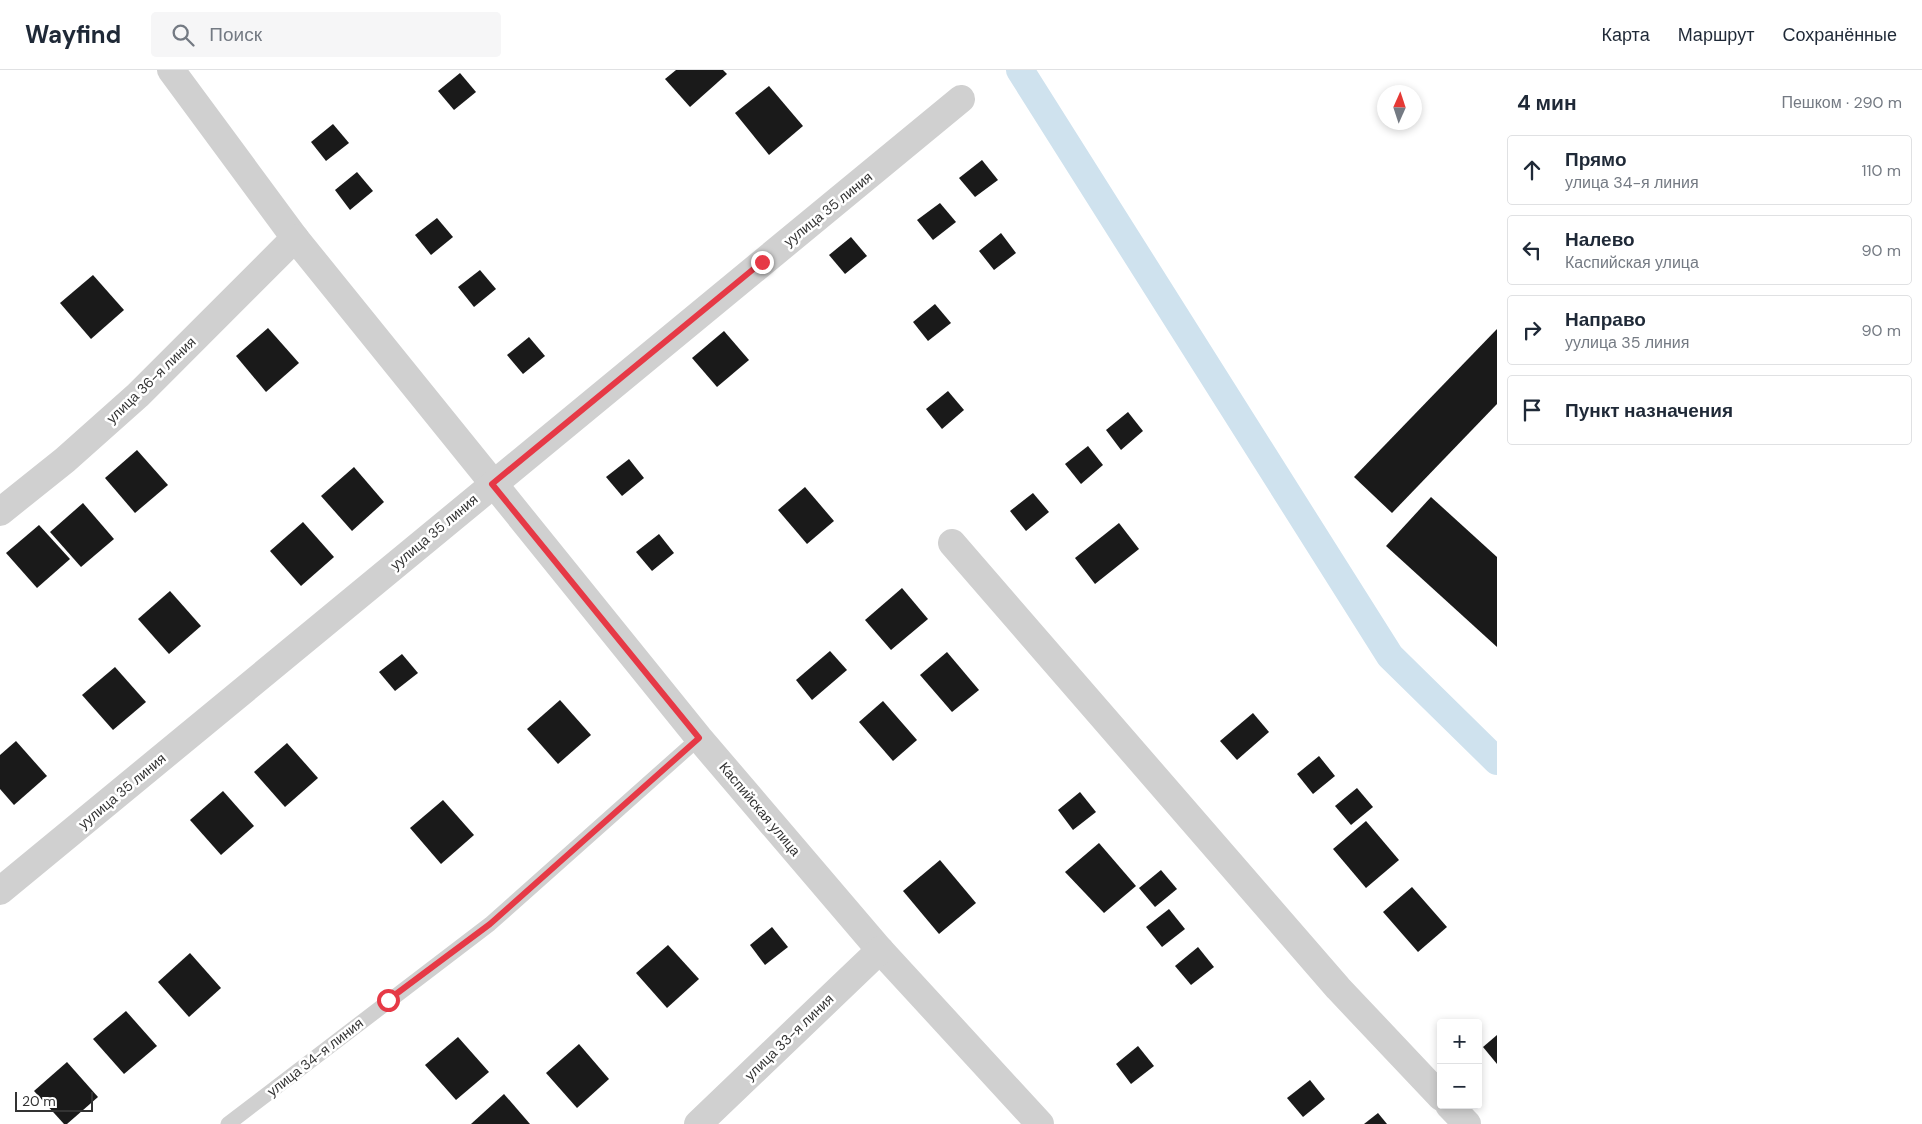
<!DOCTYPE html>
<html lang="ru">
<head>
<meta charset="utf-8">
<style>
  :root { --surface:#fff; --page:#f6f6f7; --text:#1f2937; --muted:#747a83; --line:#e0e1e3 }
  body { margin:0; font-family:"DM Sans",sans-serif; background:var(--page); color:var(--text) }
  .controls { position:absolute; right:15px; bottom:15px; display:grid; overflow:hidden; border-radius:5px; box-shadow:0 2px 8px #0003 }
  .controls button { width:45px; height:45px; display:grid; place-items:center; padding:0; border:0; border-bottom:1px solid var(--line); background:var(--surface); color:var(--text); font:25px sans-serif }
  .compass { position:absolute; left:1377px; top:15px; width:45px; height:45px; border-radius:50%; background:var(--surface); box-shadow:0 2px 8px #0003; rotate:3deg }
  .scale { position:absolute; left:15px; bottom:12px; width:78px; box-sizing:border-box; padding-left:5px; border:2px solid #333; border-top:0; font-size:14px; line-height:18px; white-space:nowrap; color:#333; -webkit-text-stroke:4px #fff; paint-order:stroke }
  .stop { position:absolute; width:15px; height:15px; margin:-11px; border:4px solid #e63946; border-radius:50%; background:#fff }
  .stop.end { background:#e63946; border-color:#fff; box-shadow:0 1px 5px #0008 }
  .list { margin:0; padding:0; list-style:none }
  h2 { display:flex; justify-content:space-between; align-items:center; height:65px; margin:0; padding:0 20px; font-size:21px }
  h2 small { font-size:16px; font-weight:400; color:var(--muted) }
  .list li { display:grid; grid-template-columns:32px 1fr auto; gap:15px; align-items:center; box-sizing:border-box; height:70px; margin:0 10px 10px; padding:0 10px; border:1px solid var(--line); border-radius:5px }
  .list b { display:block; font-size:19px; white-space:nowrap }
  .list p { margin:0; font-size:16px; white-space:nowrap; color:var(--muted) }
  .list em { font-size:16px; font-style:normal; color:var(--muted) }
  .icon { flex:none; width:28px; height:28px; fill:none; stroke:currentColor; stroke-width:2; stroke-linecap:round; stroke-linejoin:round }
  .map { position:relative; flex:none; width:1497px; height:1054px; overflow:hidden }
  header { display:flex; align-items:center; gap:30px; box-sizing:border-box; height:70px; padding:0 25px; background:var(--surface); border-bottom:1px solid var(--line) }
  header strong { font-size:24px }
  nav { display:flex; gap:28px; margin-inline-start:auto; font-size:18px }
  .search { width:350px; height:45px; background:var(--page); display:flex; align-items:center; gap:12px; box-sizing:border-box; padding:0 18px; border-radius:5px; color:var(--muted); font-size:19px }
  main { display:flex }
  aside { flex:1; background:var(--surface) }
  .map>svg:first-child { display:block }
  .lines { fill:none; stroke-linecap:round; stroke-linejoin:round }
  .canal { stroke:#cfe2ee; stroke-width:28 }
  .building { fill:#1a1a1a }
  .service { stroke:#d0d0d0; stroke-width:15 }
  .minor { stroke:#d0d0d0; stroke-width:28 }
  .route { stroke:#e63946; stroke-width:6 }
  .labels { text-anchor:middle; stroke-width:5; stroke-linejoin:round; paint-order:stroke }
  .street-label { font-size:14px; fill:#333; stroke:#fff }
</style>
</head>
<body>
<header>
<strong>Wayfind</strong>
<div class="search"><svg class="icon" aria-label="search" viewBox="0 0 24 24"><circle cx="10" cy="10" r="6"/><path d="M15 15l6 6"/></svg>Поиск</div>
<nav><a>Карта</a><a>Маршрут</a><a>Сохранённые</a></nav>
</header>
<main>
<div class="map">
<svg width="1497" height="1054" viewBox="0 0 1497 1054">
  <rect width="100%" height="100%" fill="#fff"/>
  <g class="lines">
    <path class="canal" d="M1020 0 1390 586 1497 691"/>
  </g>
  <g class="building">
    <path d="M676 0H723L727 4 690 37 665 9Z"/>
    <path d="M460 3 476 22 454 40 438 21Z"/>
    <path d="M769 16 803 56 769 85 735 43Z"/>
    <path d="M333 54 349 73 326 91 311 72Z"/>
    <path d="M982 90 998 110 975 127 959 108Z"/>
    <path d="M357 102 373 121 350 140 335 120Z"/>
    <path d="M940 133 956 152 933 170 917 150Z"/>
    <path d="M437 148 453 167 431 185 415 165Z"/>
    <path d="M1001 163 1016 183 994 200 979 181Z"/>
    <path d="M851 167 867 186 845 204 829 185Z"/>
    <path d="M480 200 496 219 474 237 458 217Z"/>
    <path d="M93 205 124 240 91 269 60 233Z"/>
    <path d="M935 234 951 253 928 271 913 252Z"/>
    <path d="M268 258 299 293 266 322 236 286Z"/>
    <path d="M1497 259V334L1392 443 1354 407Z"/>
    <path d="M724 261 749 290 717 317 692 288Z"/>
    <path d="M529 267 545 286 523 304 507 285Z"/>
    <path d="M948 321 964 340 942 359 926 339Z"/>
    <path d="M1128 342 1143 361 1121 380 1106 360Z"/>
    <path d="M1088 376 1103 395 1081 414 1065 394Z"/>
    <path d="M137 380 168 415 135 443 105 408Z"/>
    <path d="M629 389 644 408 622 426 606 407Z"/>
    <path d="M354 397 384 432 352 461 321 426Z"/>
    <path d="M805 417 834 451 807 474 778 440Z"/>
    <path d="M1033 423 1049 442 1026 461 1010 441Z"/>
    <path d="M1431 427 1497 487V577L1386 476Z"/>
    <path d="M83 433 114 469 81 497 50 462Z"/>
    <path d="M303 452 334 487 301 516 270 481Z"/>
    <path d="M1119 453 1139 479 1095 514 1075 488Z"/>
    <path d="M39 455 70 489 37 518 6 483Z"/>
    <path d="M659 464 674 483 652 501 636 482Z"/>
    <path d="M902 518 928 549 891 580 865 550Z"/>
    <path d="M170 521 201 556 169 584 138 549Z"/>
    <path d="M830 581 847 600 812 630 796 610Z"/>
    <path d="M947 582 979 620 952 642 920 605Z"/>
    <path d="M402 584 418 603 395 621 379 602Z"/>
    <path d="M115 597 146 632 113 660 82 625Z"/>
    <path d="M560 630 591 665 558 694 527 659Z"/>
    <path d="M883 631 917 670 893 691 859 652Z"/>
    <path d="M1253 643 1269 662 1237 690 1220 671Z"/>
    <path d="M16 671 47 706 14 735 0 719V685Z"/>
    <path d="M287 673 318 708 285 737 254 702Z"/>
    <path d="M1319 686 1335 706 1313 724 1297 704Z"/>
    <path d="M1357 718 1373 737 1351 755 1335 736Z"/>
    <path d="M223 721 254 756 221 785 190 750Z"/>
    <path d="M1080 722 1096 742 1073 760 1058 740Z"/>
    <path d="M443 730 474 765 441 794 410 758Z"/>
    <path d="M1366 751 1399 790 1366 818 1333 779Z"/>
    <path d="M1099 773 1136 816 1104 843 1065 802Z"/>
    <path d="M940 790 976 833 939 864 903 821Z"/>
    <path d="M1161 800 1177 819 1155 837 1139 818Z"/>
    <path d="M1412 817 1447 857 1418 882 1383 842Z"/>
    <path d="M1169 839 1185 859 1162 877 1146 857Z"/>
    <path d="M772 857 788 877 765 895 750 875Z"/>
    <path d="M668 875 699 909 667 938 636 903Z"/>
    <path d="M1198 877 1214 897 1191 915 1175 896Z"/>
    <path d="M190 883 221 918 189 947 158 912Z"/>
    <path d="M126 941 157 976 124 1004 93 969Z"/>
    <path d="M1497 965V994L1483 977Z"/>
    <path d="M458 967 489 1002 456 1030 425 995Z"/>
    <path d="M579 974 609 1009 577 1038 546 1003Z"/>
    <path d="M1138 976 1154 996 1131 1014 1116 994Z"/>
    <path d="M67 992 98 1027 67 1054H64L34 1021Z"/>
    <path d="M1310 1010 1325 1029 1303 1047 1287 1028Z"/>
    <path d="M504 1024 530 1054H471Z"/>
    <path d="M1378 1043 1387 1054H1364Z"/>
  </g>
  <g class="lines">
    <path class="service" d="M228 1054 490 854 699 668"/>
    <g class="minor">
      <path d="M171 0 295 168 699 668 880 880 1040 1054"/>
      <path d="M0 442 65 390 138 325 295 168"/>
      <path d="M952 473 1338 918 1441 1027"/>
      <path d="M0 821 961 29"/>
      <path d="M1449 1035 1467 1054"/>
      <path d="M698 1054 880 880"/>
    </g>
  </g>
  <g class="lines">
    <path class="route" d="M388 930 490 854 699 668 492 414 762 192"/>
  </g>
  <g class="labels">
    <g class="street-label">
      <text transform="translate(828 139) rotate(-39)" y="5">уулица 35 линия</text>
      <text transform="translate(151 310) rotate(-44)" y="5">улица 36-я линия</text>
      <text transform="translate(434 462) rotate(-40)" y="5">уулица 35 линия</text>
      <text transform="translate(122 721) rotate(-40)" y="5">уулица 35 линия</text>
      <text transform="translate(760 739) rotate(50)" y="5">Каспийская улица</text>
      <text transform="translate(789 967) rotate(-44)" y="5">улица 33-я линия</text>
      <text transform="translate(315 987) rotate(-38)" y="5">улица 34-я линия</text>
    </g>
  </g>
</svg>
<div class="controls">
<button>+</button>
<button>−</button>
</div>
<svg class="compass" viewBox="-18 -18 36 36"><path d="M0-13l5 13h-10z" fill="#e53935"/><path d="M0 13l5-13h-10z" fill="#747a83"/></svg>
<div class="scale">20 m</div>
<div class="stop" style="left:388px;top:930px"></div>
<div class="stop end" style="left:762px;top:192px"></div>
</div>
<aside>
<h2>4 мин<small>Пешком · 290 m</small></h2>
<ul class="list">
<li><svg class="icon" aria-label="ahead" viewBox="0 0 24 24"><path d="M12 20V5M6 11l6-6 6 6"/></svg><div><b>Прямо</b><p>улица 34-я линия</p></div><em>110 m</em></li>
<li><svg class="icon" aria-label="left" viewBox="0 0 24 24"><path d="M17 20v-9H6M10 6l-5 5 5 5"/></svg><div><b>Налево</b><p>Каспийская улица</p></div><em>90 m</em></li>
<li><svg class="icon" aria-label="right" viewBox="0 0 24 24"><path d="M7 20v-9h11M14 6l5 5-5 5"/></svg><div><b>Направо</b><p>уулица 35 линия</p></div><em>90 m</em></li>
<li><svg class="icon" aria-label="arrive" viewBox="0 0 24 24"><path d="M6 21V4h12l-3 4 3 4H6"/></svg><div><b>Пункт назначения</b></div></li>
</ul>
</aside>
</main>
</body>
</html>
